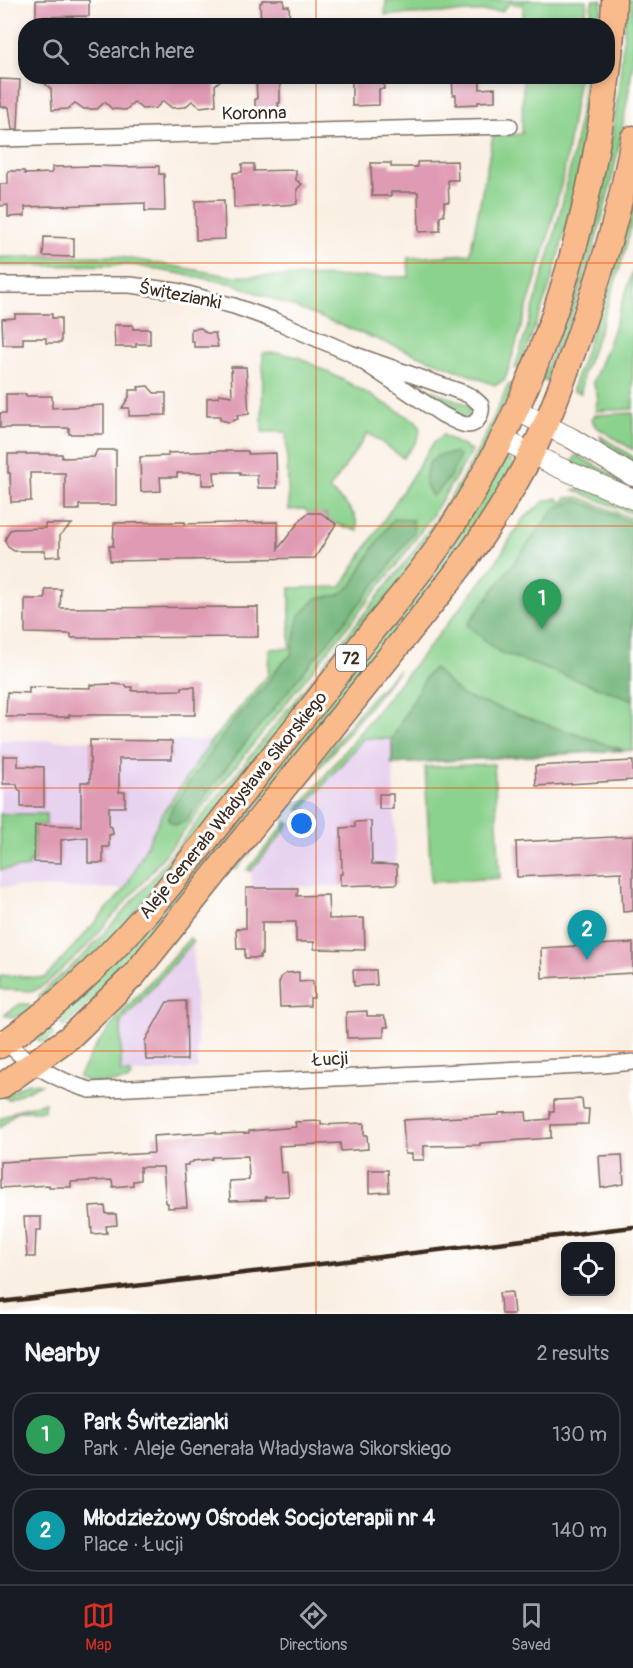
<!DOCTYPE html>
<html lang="en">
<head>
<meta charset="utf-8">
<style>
  :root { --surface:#171b24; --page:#20242c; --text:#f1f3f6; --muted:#9ea1a6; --line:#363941; --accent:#d93025 }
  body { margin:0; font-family:Pangolin,sans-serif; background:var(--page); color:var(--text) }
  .controls { position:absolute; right:18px; bottom:18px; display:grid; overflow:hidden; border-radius:12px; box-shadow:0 3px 9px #0003 }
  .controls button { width:54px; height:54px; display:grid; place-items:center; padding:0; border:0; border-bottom:2px solid var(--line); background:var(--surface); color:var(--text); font:30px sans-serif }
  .you { position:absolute; left:302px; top:824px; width:21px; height:21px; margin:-15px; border:4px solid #fff; border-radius:50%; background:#1a73e8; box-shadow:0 0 0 9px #1a73e833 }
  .badge { display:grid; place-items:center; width:39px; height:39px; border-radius:50%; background:var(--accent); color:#fff; font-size:20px; font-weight:700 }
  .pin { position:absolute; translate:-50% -50px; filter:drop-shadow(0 2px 3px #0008) }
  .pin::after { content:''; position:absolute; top:32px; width:21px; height:18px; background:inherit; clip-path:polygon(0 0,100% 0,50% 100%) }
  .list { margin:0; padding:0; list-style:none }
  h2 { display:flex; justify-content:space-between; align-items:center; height:78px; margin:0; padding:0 24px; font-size:26px }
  h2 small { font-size:20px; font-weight:400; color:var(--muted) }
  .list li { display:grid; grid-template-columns:39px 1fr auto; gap:18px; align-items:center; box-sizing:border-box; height:84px; margin:0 12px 12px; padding:0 12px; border:2px solid var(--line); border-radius:24px }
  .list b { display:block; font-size:22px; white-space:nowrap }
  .list p { margin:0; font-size:20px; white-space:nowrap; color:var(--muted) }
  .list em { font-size:20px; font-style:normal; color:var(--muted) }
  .icon { flex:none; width:33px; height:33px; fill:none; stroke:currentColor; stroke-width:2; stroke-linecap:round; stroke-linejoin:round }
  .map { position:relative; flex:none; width:633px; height:1314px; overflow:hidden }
  .search { position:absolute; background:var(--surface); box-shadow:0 3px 9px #0003; left:18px; right:18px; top:18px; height:66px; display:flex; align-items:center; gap:15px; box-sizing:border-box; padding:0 21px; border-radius:24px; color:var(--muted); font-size:22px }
  .sheet { height:270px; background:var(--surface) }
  nav { display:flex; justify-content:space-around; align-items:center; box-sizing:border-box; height:84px; border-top:2px solid var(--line); background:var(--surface); font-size:16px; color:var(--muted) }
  nav a { display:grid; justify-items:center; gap:3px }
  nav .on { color:var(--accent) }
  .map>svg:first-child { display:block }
  .built { fill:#e7d2ef }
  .green { fill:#8bd28d; stroke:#637e56; stroke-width:1.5 }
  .forest { fill:#70b478; stroke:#566f4b; stroke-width:1.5 }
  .building { fill:#e09bb4 }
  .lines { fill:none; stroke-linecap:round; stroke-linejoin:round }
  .minor-casing { stroke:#7e6f63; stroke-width:18 }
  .tertiary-casing { stroke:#7e6f63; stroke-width:22 }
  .primary-casing { stroke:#7e6f63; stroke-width:27 }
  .minor { stroke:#fff; stroke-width:15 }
  .tertiary { stroke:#fff; stroke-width:20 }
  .primary { stroke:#fabb8c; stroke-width:24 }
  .rail { stroke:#3b2a1e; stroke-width:4.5 }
  .grid { fill:none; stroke:#e8590c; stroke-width:1.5; stroke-opacity:0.55 }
  .labels { text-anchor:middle; stroke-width:6; stroke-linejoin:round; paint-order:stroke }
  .shield { fill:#fff; stroke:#766a62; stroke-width:1.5 }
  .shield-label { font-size:16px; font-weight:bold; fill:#3b2a1e }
  .street-label { font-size:18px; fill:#3b2a1e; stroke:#fff }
</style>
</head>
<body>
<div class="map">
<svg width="633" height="1314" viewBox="0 0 633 1314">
  <rect width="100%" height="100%" fill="#fff"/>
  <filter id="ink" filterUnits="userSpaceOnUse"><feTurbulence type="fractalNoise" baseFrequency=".0167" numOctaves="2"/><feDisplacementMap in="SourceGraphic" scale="12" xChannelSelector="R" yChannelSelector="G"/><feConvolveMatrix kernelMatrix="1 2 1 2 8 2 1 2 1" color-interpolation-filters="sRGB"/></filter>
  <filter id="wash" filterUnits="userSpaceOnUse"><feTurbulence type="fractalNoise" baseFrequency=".008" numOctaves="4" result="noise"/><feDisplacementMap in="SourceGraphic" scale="24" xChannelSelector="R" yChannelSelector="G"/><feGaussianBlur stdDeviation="1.35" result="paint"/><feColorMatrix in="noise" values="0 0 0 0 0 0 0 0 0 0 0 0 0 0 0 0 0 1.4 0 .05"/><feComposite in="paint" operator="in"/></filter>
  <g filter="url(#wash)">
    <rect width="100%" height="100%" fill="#faefe3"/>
    <g class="built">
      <path d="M364 738 392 739 397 884 252 888 251 871 290 824 302 822 301 811Z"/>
      <path d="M0 740 172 741 212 740 163 813 125 889 0 887Z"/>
      <path d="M193 942 198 1069 121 1074 120 1022Z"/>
    </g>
    <g class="green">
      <path d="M386 0H587L585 26 523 25V3L520 5 510 3 502 11 385 15Z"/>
      <path d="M592 0H602L600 25 590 26Z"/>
      <path d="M626 0H633C633 18 633 37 633 55 632 76 628 97 624 118 609 210 580 296 547 382L542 380C554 347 568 314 578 280 607 190 621 94 626 0Z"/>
      <path d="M523 77H579L564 173 546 245 507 374 504 381 495 385 234 284 133 265 0 266V257L115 256 230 276 409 277 408 258 470 254 493 136 522 134Z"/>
      <path d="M585 77H594L576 184 561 247 549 289 519 369 515 368C545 272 574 176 585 77Z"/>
      <path d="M633 197V220L622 261 598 335 583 374 581 393 573 391 574 384 615 263Z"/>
      <path d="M633 271V409L595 411 598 398 593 382 610 339Z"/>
      <path d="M263 353H280L298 357 345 381 416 421C427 434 411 448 403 458L368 433 329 490C343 502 358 511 358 531L336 524 326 517V514L308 513 305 509 289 510 286 432H262Z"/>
      <path d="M411 382 466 404 470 409 469 415 466 417 459 415 409 386Z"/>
      <path d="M509 384 514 385 483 453 426 548 153 890 118 931 41 1002 39 999 40 994 86 953 147 885 404 564C431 528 456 491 477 452 489 430 498 407 508 385Z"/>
      <path d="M633 413V450L595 426 592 419 594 415Z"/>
      <path d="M443 435 472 451 431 517 400 561 143 882 85 948 46 984 34 991 5 990 0 989V975L45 978 125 889 163 813 212 740 268 675 269 649 290 648V588L341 587 434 442Z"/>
      <path d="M600 436 633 457V463L604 446Z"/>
      <path d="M576 455 633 486V491L572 463Z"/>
      <path d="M505 459 511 460 514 466 451 565 129 965 64 1027 55 1015Z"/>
      <path d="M586 488 633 507V514L574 490Z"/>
      <path d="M579 497 633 519V750L392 764V739L364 738 301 811 298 809 493 567 522 520 545 501 558 498 559 502 565 501 566 498Z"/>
      <path d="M399 670 291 803 288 801 371 698Z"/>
      <path d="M494 764 500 878 431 882 425 767Z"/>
      <path d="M0 814H46V825H35L34 862H29V867L0 870Z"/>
      <path d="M277 814 280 816 236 870 233 869Z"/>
      <path d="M287 822 290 824 251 871 247 870Z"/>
      <path d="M190 938 193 942 121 1022V1073H130L131 1077 127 1081C111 1082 92 1086 78 1077L94 1049 117 1018Z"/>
      <path d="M20 1004H28L33 1008C23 1015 16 1020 4 1015Z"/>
      <path d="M45 1024 54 1035 44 1042H41L37 1039 35 1034Z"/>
      <path d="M30 1083 41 1084 8 1100 5 1096 23 1085Z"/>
      <path d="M45 1102 44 1111H17L0 1128V1119L17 1110Z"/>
    </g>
    <g class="forest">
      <path d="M455 453 460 457C453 472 446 486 432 496L425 483 426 472 430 462 439 455Z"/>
      <path d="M576 500 633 523V700L499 652 467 625 555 508Z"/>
      <path d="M393 519 413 520 414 532 382 576 243 746 185 822 175 825 168 820 172 807 231 724 265 686 279 666 291 655 299 616 317 598 339 595 352 585 374 547Z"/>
      <path d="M433 668 463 696 623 750 392 764V739L425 678Z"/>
    </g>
    <g id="blocks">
      <g class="building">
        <path d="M36 0H89V16L36 17Z"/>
        <path d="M262 0H284V6H289L290 26H261L260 3 262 2Z"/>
        <path d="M37 76H225L215 85 216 105 200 107 192 101 185 107 172 108 163 101 156 108 142 109 134 102 126 110 112 109 105 102 97 109H84L75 103 68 109 52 110 51 89Z"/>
        <path d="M257 76H280V103H278L279 110 255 111V99H257L256 79H258Z"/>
        <path d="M352 76H383L384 89H379V105L352 106Z"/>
        <path d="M452 76H480V89L495 88V101L478 102V104L456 105V95H453Z"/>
        <path d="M0 79 20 80 18 129H12L9 107H0Z"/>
        <path d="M457 161 458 180H448L449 202H444V216H440V231L419 232 418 192H391V196H372L371 163H391V167H417V162Z"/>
        <path d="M242 164H254V171L296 170V180L302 184 297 189V204L234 208 233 173 242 172Z"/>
        <path d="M94 166 124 167 159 166V174H164L165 211H145V203L25 207V216L8 217V205L0 206V184H8V171H24L25 174 52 173V167Z"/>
        <path d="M224 200 225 239 196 240 195 201Z"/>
        <path d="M44 237 74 238V257L43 256Z"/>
        <path d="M15 314H52V318H61V343H46V338H23V345H3L2 319 15 318Z"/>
        <path d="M114 325H133V329H150V344H136V347H115Z"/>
        <path d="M201 328 206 333H215L218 347H194V341H191V329Z"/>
        <path d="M231 367H246L249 414 237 415 238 419 229 422 220 420V416H207V398L219 397V394L232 396Z"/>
        <path d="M148 386 154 393H166V415L129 416V408H122L129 397V390H139L138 387Z"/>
        <path d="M6 394H26V396H52V408L104 405V434H69V428H0V413H6Z"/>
        <path d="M97 450H116V505H79V510H65V473H30L31 501 11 502 10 473H8V454H62V458L94 457Z"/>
        <path d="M220 451H248V454L276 453 277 488H258L257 475H240V472H214L215 485H202V473H177V477H160L161 491 141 492 140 457 168 456V453Z"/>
        <path d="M308 513H321L336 524 315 558 110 561 109 546H113L114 523 185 522V524L278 522V549L302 518Z"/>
        <path d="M45 524H72L60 535V556L45 557V551H14L8 547 5 540 10 530 14 529 45 528Z"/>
        <path d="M45 589H61L60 608 258 607V637L71 638V634L25 633V599H45Z"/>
        <path d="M111 684 126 685 127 687H132V691L182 690V687H195V715H69V717H6L7 692 29 693V687L90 688V685Z"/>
        <path d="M90 740 172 741V759H119V792H125V807H109V826L112 827 113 834 109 835V847H103V863H88V837L61 840V863L34 862 35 825 81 826V782H90Z"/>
        <path d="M3 756H18V766L44 767V807H21V791L18 789 17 784H3Z"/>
        <path d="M633 761V780L536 786 535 766Z"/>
        <rect x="379" y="794" width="14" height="15"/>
        <path d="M371 821 372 864 397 865V884L340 886V874H342L341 828 355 827V822Z"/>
        <path d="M633 836V911L623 912 621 872 517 877 516 842Z"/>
        <path d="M246 888H298L297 896 328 895 329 919 364 918 365 950 314 949V942H296V922H262V955H260V958H245V949H237L236 929 246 928Z"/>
        <path d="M633 943V973L542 978 541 948Z"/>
        <path d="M353 970H376L377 985 354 986Z"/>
        <path d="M299 972V982L313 981 314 998H310V1006L280 1007 279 983 281 977 287 973Z"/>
        <path d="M186 1001 187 1060H146L145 1041 167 1002Z"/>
        <path d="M367 1011V1016H384L389 1027H384V1037L347 1038 346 1012Z"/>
        <path d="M582 1099 583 1109H589L588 1124 551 1125V1138L480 1143V1145L424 1146V1160H412V1154H405L403 1120 499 1115V1113L526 1112 527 1121 550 1119V1111H554V1100Z"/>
        <path d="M321 1121V1125L364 1123V1135H367L368 1149 341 1151 340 1143 279 1146 281 1173 287 1172 289 1196 265 1197 266 1200 230 1201 229 1181 249 1180 248 1156 212 1157V1159L193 1161V1162L188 1163V1165H184L187 1207 168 1208V1203H166L163 1167H140V1180L133 1181V1185L113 1187 112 1180 71 1182V1187H49V1185L0 1188V1162L154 1153 153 1136 216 1132V1134L249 1133V1131L296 1127 295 1122Z"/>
        <path d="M622 1155 624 1184 601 1188 599 1156Z"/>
        <path d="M369 1170H388L389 1192 369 1193Z"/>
        <path d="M105 1206 106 1214H116L117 1225 106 1226 107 1233 92 1234 90 1207Z"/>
        <path d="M24 1217H41V1230H36L35 1257H27Z"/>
        <path d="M512 1292 514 1314H502L499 1293Z"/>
      </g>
    </g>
  </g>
  <g filter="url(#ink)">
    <use href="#blocks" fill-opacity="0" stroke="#7e6f63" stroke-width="1.5"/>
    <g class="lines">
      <g class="minor-casing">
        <g id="minor">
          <path d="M0 139 510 126"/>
          <path d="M0 285H130L176 291 234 306 276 321 350 353 464 393 472 397 481 405C482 410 481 414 478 419 470 432 454 420 443 415L350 353"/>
          <path d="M2 1037C21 1061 61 1082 90 1090L603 1065 633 1062"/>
        </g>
      </g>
      <g class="tertiary-casing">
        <g id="tertiary">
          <path d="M516 410 571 438 633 476"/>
          <path d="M502 439 558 467 633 499"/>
        </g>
      </g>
      <g class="primary-casing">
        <g id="primary">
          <path d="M0 1046C33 1023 64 998 92 971 154 911 205 841 258 774 296 727 334 679 371 632 395 603 420 574 441 543 519 429 568 297 594 162 604 108 612 54 614 0"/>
          <path d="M0 1087 70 1037 134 975 445 587C485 536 521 480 547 421 562 386 574 350 586 314 606 257 623 198 633 138"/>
        </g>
      </g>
      <use href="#minor" class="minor"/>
      <use href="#tertiary" class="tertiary"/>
      <use href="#primary" class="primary"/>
      <path class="rail" d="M0 1302 633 1227"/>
    </g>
  </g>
  <path class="grid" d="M316 0V26M316 76V1314M0 263H633M0 526H633M0 788H633M0 1051H633"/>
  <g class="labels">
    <rect class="shield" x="336" y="645" width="30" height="26" rx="4.5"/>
    <g class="shield-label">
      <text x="351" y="664">72</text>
    </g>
    <g class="street-label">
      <text transform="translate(254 113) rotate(-1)" y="6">Koronna</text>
      <text transform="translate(180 295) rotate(11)" y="6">Świtezianki</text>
      <text transform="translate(233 805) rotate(-51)" y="6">Aleje Generała Władysława Sikorskiego</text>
      <text transform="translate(330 1059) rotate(-3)" y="6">Łucji</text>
    </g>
  </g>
</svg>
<div class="controls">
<button><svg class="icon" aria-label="locate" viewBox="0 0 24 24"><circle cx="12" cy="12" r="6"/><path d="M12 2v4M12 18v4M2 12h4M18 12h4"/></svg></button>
</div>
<div class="you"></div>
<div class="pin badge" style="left:542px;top:629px;background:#2e9e5b">1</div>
<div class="pin badge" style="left:587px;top:960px;background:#0f9aa8">2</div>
<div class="search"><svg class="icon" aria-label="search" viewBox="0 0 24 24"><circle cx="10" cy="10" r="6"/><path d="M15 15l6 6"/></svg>Search here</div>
</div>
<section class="sheet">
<h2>Nearby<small>2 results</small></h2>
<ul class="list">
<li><span class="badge" style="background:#2e9e5b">1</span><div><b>Park Świtezianki</b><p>Park · Aleje Generała Władysława Sikorskiego</p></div><em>130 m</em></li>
<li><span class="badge" style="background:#0f9aa8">2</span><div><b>Młodzieżowy Ośrodek Socjoterapii nr 4</b><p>Place · Łucji</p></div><em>140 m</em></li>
</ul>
</section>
<nav>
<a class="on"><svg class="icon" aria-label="map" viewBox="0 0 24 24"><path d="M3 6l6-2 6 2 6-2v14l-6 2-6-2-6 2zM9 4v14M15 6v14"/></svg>Map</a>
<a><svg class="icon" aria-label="directions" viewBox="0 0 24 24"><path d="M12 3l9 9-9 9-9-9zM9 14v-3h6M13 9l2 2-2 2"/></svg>Directions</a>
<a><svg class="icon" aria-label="saved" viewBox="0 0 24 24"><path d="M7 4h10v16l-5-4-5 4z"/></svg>Saved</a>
</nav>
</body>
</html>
